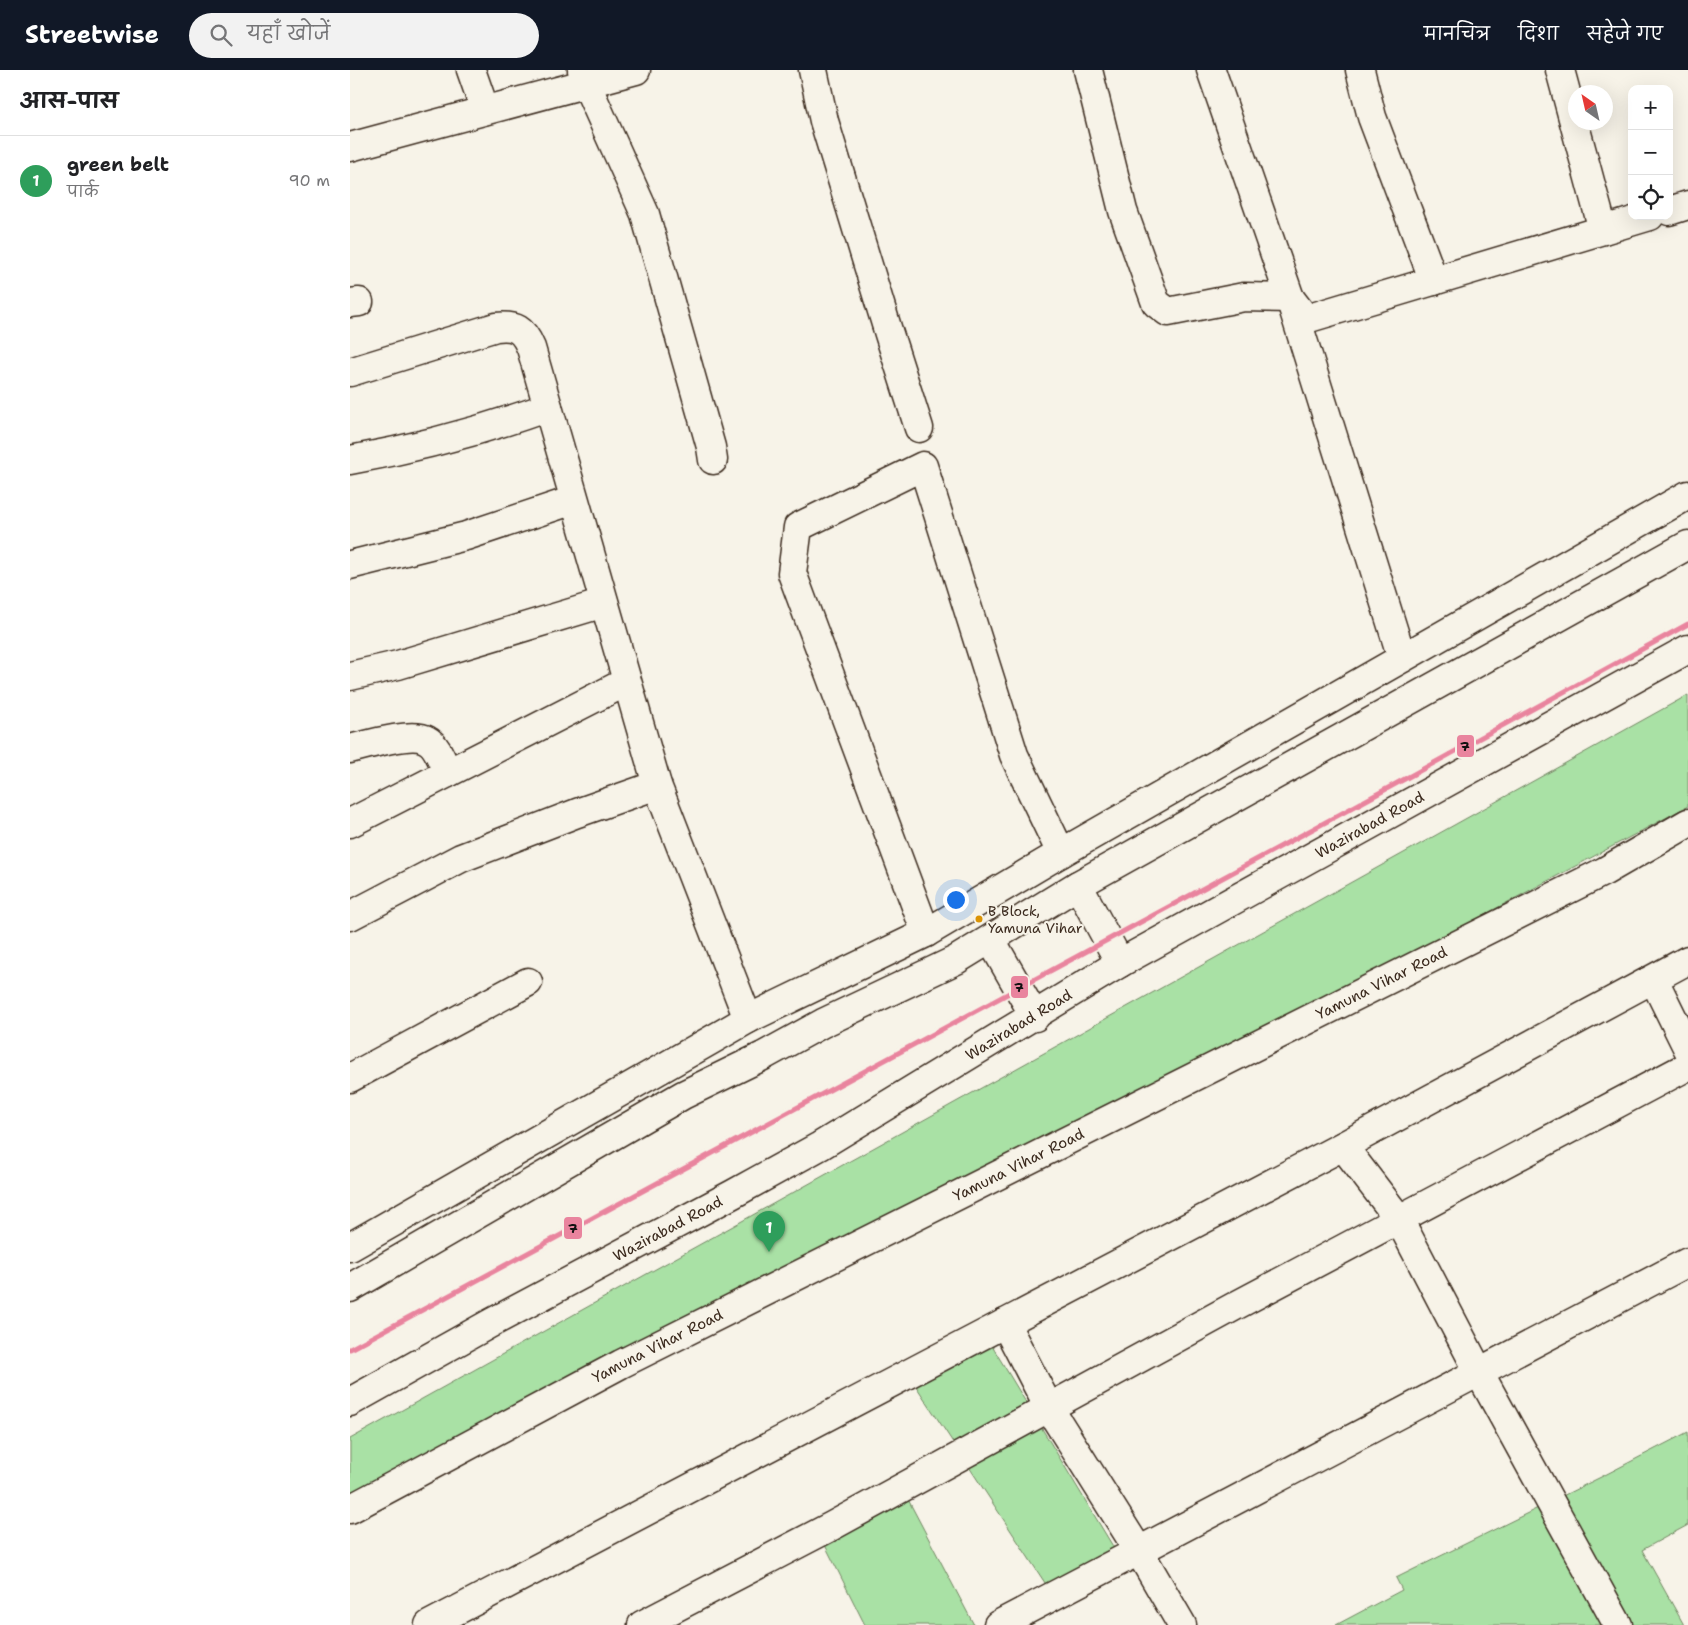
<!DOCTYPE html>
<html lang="hi">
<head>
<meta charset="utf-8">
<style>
  :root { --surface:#fff; --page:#f2f2f2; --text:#202124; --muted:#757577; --line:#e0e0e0; --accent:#111827 }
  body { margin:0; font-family:"Shantell Sans","Playpen Sans Deva",sans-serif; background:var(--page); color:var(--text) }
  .controls { position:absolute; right:15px; top:15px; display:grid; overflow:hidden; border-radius:10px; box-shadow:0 5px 20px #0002 }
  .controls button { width:45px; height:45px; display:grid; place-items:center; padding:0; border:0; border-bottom:1px solid var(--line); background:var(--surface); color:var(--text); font:25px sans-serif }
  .compass { position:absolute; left:1218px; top:15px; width:45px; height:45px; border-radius:50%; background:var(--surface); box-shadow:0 5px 20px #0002; rotate:326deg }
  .you { position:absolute; left:605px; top:829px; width:18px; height:18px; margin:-12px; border:4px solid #fff; border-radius:50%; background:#1a73e8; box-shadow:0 0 0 8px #1a73e833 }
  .badge { display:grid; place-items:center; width:32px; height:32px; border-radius:50%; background:var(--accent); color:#fff; font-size:16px; font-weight:700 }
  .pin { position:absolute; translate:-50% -41px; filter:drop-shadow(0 1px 2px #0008) }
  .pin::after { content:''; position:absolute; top:26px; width:18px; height:15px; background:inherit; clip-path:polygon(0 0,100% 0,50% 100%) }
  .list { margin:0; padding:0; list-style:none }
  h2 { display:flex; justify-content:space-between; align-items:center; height:65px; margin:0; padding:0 20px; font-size:21px }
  h2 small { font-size:16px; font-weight:400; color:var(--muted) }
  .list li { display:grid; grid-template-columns:32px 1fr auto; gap:15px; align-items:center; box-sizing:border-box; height:90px; padding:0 20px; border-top:1px solid var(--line) }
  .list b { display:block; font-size:19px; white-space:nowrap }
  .list p { margin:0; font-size:16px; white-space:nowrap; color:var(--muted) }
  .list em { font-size:16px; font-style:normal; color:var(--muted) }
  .icon { flex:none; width:28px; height:28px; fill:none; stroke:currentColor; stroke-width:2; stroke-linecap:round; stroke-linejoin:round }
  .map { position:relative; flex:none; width:1338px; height:1555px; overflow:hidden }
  header { display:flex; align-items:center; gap:30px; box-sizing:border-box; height:70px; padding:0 25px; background:var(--accent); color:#fff }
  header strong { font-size:24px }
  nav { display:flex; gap:28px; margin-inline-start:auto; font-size:18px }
  .search { width:350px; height:45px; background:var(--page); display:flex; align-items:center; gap:12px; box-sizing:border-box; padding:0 18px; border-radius:28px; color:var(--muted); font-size:19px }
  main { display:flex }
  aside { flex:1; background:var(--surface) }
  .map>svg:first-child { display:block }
  .green { fill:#a9e1a5; stroke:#728662 }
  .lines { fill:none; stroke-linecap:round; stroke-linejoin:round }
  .minor-casing { stroke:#3b2a1e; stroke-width:31 }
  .highway-casing { stroke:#3b2a1e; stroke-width:31 }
  .minor { stroke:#f7f3e8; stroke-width:28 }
  .highway { stroke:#f7f3e8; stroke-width:28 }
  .metro-1-casing { stroke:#f7f3e8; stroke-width:9 }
  .metro-1 { stroke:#e9849e; stroke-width:5 }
  .bus-dot { fill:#db9304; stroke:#f7f3e8; stroke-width:2 }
  .labels { text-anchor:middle; stroke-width:4; stroke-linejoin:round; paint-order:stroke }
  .bus-label { font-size:14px; fill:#3b2a1e; stroke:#f7f3e8; text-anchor:start }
  .street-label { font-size:15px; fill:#3b2a1e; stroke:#f7f3e8 }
  .line-badge { stroke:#f7f3e8; stroke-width:2 }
  .pale-badge-label { font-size:14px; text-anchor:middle; font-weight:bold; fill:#111 }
</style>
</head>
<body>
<header>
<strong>Streetwise</strong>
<div class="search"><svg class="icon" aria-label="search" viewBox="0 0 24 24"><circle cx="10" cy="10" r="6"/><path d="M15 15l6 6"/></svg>यहाँ खोजें</div>
<nav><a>मानचित्र</a><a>दिशा</a><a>सहेजे गए</a></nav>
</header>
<main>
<aside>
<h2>आस-पास<small></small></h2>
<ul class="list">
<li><span class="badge" style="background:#2e9e5b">1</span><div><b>green belt</b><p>पार्क</p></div><em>90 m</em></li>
</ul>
</aside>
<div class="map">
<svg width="1338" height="1555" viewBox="0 0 1338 1555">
  <rect width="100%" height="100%" fill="#f7f3e8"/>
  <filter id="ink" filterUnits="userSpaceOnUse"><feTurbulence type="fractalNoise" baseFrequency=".02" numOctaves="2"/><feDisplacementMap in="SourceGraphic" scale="10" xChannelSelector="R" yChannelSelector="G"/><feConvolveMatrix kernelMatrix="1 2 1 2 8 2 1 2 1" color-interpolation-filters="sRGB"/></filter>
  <g filter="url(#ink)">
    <g class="green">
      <path d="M1338 625V736L0 1450V1369Z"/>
      <path d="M642 1276 767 1483 699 1519 564 1313 599 1293Z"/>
      <path d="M1338 1362V1455L1292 1480 1334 1555H986L1052 1520 1046 1508 1251 1407Z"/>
      <path d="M552 1418 624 1555H515L469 1463Z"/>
    </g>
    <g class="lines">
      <g class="minor-casing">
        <g id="minor">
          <path d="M121 0 135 40"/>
          <path d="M232 0 236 13 295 144 361 377 363 390"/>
          <path d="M463 0 474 51 539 264 569 358"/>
          <path d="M738 0 773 141 806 233 818 242 894 227 940 228 956 249 1300 146"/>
          <path d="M861 0 940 228 1052 588"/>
          <path d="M1010 0 1022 47 1084 211"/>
          <path d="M1210 0 1253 160"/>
          <path d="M0 77 286 0"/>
          <path d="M1319 141 1338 135"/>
          <path d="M0 233 9 232"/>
          <path d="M0 302 146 257C166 255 173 259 181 278L307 715 398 949"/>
          <path d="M0 390C67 378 134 360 198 337"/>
          <path d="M0 495 116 466 224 430"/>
          <path d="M0 606 48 595 254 533"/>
          <path d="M0 679C16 675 63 661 77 670 87 675 93 693 98 703"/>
          <path d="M0 753 276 612"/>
          <path d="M0 846 111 788 227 743 307 715"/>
          <path d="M576 863 442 503 448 457 573 396 664 685 711 783"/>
          <path d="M1304 910 1338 979"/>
          <path d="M0 1008 178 912"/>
          <path d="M993 1076 1049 1149 1129 1302 1268 1555"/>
          <path d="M0 1177 398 949 576 863 711 783 1338 425"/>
          <path d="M655 1253 699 1338 789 1481 832 1555"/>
          <path id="s1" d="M0 1439 271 1294 1255 801 1338 753"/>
          <path d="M79 1555 993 1076 1338 890"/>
          <path d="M292 1555 482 1456 887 1235 1338 996"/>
          <path d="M648 1555 1338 1192"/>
        </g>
      </g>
      <g class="highway-casing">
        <g id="highway">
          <path d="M728 815 770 893"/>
          <path d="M641 870 685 947"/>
          <path d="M0 1218 333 1025 413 986 473 953 606 890 728 815 1338 475"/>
          <path id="s2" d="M0 1332 141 1253 383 1124 470 1076 770 893 1338 579"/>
        </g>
      </g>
      <use href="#minor" class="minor"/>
      <use href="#highway" class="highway"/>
      <g class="metro-1-casing">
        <path id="metro-1" d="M0 1279 998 740 1338 554"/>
      </g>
      <use href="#metro-1" class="metro-1"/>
    </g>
  </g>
  <circle class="bus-dot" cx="629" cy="849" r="4.5"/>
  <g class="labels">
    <g class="bus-label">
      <text x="638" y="846">B Block,<tspan x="638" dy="17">Yamuna Vihar</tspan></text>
    </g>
    <g class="street-label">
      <text dy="5" stroke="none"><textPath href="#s2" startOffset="1172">Wazirabad Road</textPath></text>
      <text dy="5" stroke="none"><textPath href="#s1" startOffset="1158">Yamuna Vihar Road</textPath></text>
      <text dy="5" stroke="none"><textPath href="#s2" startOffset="768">Wazirabad Road</textPath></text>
      <text dy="5" stroke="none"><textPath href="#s1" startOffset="752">Yamuna Vihar Road</textPath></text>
      <text dy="5" stroke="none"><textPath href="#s2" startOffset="362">Wazirabad Road</textPath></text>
      <text dy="5" stroke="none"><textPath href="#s1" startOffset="348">Yamuna Vihar Road</textPath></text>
    </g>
  </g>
  <g class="line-badge">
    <rect x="1106" y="664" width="19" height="24" rx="5" fill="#e9849e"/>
    <rect x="660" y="905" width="19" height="24" rx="5" fill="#e9849e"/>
    <rect x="213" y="1146" width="20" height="24" rx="5" fill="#e9849e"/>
  </g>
  <g class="pale-badge-label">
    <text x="1115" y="681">7</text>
    <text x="669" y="922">7</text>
    <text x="223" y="1163">7</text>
  </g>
</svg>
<div class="controls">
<button>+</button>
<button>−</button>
<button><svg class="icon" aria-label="locate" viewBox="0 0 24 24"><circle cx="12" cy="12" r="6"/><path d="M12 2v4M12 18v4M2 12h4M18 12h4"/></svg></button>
</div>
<svg class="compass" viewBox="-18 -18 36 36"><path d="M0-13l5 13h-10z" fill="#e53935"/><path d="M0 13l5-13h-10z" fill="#757577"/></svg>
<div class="you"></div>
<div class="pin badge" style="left:419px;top:1182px;background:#2e9e5b">1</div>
</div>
</main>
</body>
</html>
